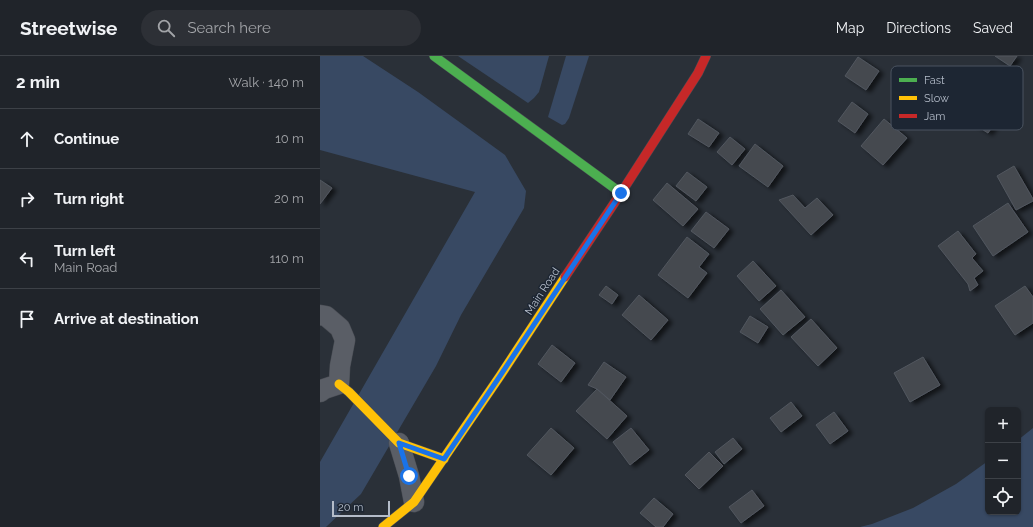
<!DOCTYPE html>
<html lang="en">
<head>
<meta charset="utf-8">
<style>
  :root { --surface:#20242a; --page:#2d3036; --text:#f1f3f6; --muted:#a2a4a8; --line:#3d4147 }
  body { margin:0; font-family:Raleway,sans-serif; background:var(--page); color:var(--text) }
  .controls { position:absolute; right:12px; bottom:12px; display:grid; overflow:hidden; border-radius:6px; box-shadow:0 1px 3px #0004 }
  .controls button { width:36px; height:36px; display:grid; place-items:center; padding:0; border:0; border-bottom:1px solid var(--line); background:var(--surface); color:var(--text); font:20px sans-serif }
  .scale { position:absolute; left:12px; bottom:10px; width:58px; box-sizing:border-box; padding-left:4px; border:2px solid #b4bcc9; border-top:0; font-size:11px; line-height:14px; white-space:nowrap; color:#b4bcc9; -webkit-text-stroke:3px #1d2633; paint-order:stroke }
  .stop { position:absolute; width:12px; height:12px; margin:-9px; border:3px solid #1a73e8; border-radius:50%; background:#fff }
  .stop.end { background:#1a73e8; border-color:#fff; box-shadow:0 1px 4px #0008 }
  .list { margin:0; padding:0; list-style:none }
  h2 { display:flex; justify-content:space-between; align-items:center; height:52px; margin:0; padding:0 16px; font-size:17px }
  h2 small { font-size:13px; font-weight:400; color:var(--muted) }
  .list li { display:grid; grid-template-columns:26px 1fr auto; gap:12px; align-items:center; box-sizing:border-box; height:60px; padding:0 16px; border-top:1px solid var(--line) }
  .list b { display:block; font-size:15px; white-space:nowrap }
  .list p { margin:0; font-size:13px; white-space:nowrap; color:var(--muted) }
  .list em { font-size:13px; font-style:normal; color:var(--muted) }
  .icon { flex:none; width:22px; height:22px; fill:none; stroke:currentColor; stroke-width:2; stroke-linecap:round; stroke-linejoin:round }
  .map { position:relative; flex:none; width:713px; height:471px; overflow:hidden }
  header { display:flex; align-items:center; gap:24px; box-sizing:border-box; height:56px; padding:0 20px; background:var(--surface); border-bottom:1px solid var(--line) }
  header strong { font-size:19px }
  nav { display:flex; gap:22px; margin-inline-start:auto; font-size:14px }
  .search { width:280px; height:36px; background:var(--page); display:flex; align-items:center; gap:10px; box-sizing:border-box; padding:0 14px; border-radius:22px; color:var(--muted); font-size:15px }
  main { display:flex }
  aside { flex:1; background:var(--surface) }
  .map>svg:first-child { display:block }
  .water { fill:#384963 }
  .building { fill:#444950; stroke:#52575f; filter:url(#shadow) }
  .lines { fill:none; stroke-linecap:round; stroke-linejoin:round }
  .street-casing { stroke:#484c53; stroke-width:21 }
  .fast-casing { stroke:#484c53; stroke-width:10 }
  .slow-casing { stroke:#484c53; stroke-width:10 }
  .jam-casing { stroke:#484c53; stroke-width:10 }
  .street { stroke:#5a5e66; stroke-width:20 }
  .fast { stroke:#4caf50; stroke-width:9 }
  .slow { stroke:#ffc107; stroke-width:9 }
  .jam { stroke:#c62828; stroke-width:9 }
  .route { stroke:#1a73e8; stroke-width:5 }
  .labels { text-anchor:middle; stroke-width:3; stroke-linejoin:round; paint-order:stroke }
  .street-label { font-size:11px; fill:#b4bcc9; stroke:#1d2633 }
  .key { fill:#1d2633; stroke:#4a5360; stroke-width:1 }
  .key-label { font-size:11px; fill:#b4bcc9 }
</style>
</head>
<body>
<header>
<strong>Streetwise</strong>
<div class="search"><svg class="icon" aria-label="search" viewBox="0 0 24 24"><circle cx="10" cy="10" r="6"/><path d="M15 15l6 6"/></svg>Search here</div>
<nav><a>Map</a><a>Directions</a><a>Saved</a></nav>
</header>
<main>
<aside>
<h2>2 min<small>Walk · 140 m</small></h2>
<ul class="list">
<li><svg class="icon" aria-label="ahead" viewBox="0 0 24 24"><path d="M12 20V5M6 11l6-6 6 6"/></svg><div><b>Continue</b></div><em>10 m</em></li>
<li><svg class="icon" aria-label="right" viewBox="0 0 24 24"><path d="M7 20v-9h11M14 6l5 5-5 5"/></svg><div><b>Turn right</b></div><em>20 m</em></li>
<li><svg class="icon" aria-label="left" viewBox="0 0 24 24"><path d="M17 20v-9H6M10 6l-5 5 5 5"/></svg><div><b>Turn left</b><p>Main Road</p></div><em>110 m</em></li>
<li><svg class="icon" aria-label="arrive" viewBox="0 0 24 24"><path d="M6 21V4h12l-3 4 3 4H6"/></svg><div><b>Arrive at destination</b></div></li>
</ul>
</aside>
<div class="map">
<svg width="713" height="471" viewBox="0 0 713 471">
  <defs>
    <filter id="shadow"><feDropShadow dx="4.5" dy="2.5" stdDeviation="2" flood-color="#0009"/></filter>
  </defs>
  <rect width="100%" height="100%" fill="#2a3038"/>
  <g class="water">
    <path d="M0 0H43L98 36 185 99 206 135 204 152 141 259 116 310 41 438 6 471H0V406L155 136 0 94Z"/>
    <path d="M138 0H229L219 36 214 42 208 47Z"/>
    <path d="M246 0H269L249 62 245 68 242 69 228 61Z"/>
    <path d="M713 372V471H540L552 468 593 452 636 428 668 405V456H698V384Z"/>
  </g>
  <g class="building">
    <path d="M675 0H697L690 10Z"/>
    <path d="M538 1 559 15 546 34 525 20Z"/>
    <path d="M532 46 548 58 535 77 518 65Z"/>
    <path d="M662 51 678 62 668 77 651 66Z"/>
    <path d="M378 63 399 77 389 91 368 78Z"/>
    <path d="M564 63 587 82 563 109 541 90Z"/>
    <path d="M410 81 425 93 412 109 397 96Z"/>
    <path d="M435 88 463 110 448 131 419 110Z"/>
    <path d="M694 110 713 143V145L696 154 677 120Z"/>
    <path d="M367 116 387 131 376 145 356 130Z"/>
    <path d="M0 124 12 132 0 148Z"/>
    <path d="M347 127 378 153 363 170 333 144Z"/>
    <path d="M473 139 485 152 497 142 513 159 491 179 459 144Z"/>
    <path d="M688 147 708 176 673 200 653 170Z"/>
    <path d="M386 156 409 173 394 192 371 175Z"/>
    <path d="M638 175 656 198 652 202 663 215 654 222 658 229 650 235 648 228 618 190Z"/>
    <path d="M367 181 389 198 379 211 387 217 368 242 338 219Z"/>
    <path d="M433 205 456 230 439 245 417 220Z"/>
    <path d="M286 230 298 239 292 248 279 239Z"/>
    <path d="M705 230 713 241V267L695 279 675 250Z"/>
    <path d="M461 234 485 261 463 279 440 253Z"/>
    <path d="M319 239 348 264 331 284 302 259Z"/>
    <path d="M430 260 448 271 438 287 420 276Z"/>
    <path d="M491 263 517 292 498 310 471 281Z"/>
    <path d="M232 289 255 307 241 326 218 308Z"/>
    <path d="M603 301 620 329 590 346 574 317Z"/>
    <path d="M284 306 306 321 290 344 277 333 268 329Z"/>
    <path d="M277 333 307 360 287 383 256 355Z"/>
    <path d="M471 346 482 360 461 376 450 362Z"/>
    <path d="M514 356 528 375 510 388 496 369Z"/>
    <path d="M231 372 254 392 231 419 207 399Z"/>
    <path d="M311 372 329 394 310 409 293 386Z"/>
    <path d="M413 382 422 393 404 408 395 396Z"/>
    <path d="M389 396 403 410 379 433 365 419Z"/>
    <path d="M432 434 444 450 421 467 409 451Z"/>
    <path d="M334 442 353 458 343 471H336L320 457Z"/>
  </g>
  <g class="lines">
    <g class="street-casing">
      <g id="street">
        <path d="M0 259 6 260 20 272 25 284 20 310 19 328 4 333 0 336"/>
        <path d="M79 387 89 420 94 446"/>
      </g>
    </g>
    <g class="fast-casing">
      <path id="fast" d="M114 0 301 137"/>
    </g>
    <g class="slow-casing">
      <g id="slow">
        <path d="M19 328 29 336 79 387 124 403"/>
        <path d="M63 471 94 446 180 320 245 221"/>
      </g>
    </g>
    <g class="jam-casing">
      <path id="jam" d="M245 221 301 137 378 17 386 0"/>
    </g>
    <use href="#street" class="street"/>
    <use href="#fast" class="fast"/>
    <use href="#slow" class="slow"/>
    <use href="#jam" class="jam"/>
  </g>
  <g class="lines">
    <path class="route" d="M89 420 79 387 124 403 180 320 301 137"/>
  </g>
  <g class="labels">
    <g class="street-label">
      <text transform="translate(222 235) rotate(-57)" y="4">Main Road</text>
    </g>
  </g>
  <rect x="571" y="10" width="132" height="64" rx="6" class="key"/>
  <rect x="579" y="22" width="18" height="4" fill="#4caf50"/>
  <rect x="579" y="40" width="18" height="4" fill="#ffc107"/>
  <rect x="579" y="58" width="18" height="4" fill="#c62828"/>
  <g class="key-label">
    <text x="604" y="28">Fast</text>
    <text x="604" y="46">Slow</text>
    <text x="604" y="64">Jam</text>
  </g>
</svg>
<div class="controls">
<button>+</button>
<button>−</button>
<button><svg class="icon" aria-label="locate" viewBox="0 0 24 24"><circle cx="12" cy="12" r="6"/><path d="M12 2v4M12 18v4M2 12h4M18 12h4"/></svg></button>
</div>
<div class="scale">20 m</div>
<div class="stop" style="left:89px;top:420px"></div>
<div class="stop end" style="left:301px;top:137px"></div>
</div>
</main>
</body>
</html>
